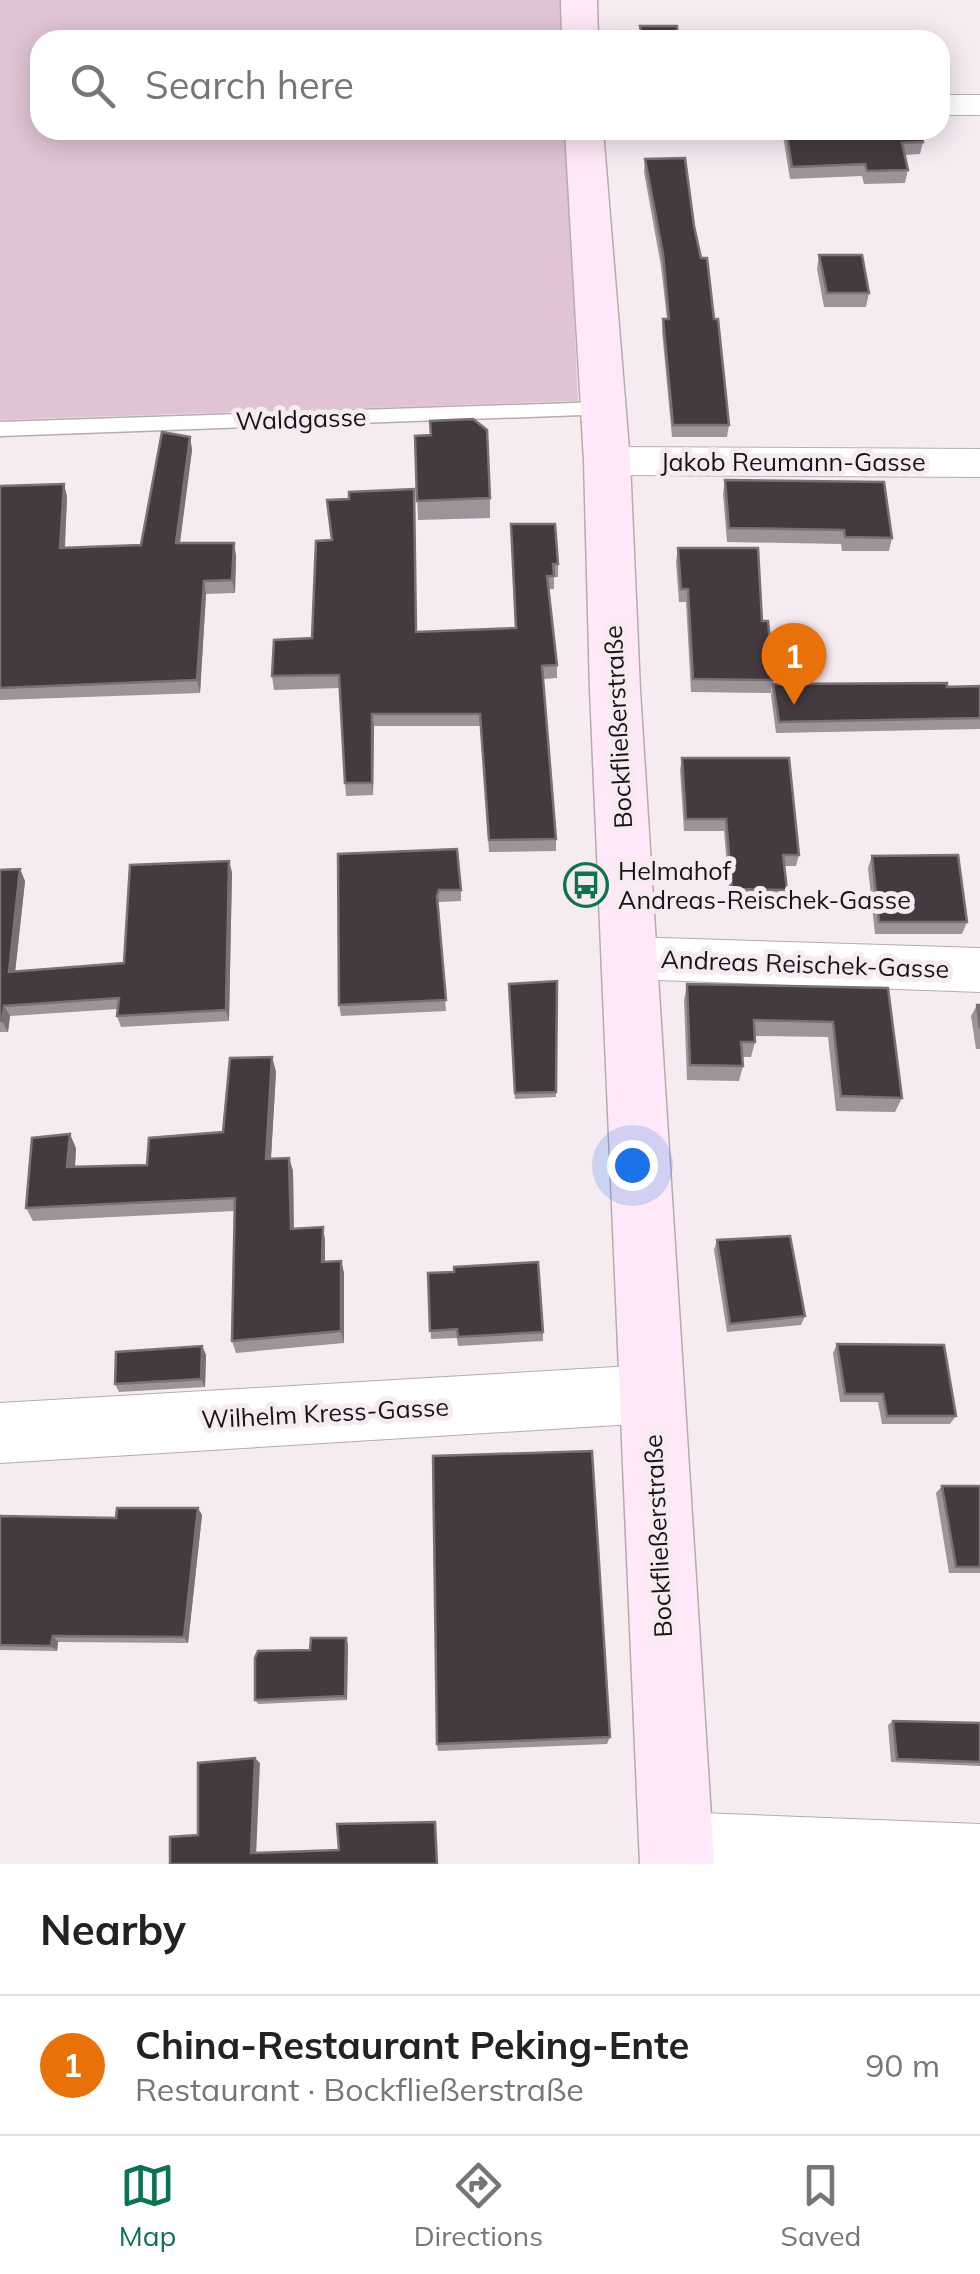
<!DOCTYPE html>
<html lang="en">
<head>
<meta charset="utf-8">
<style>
  :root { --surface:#fff; --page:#f2f2f2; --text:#222; --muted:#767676; --line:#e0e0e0; --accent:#0b744c }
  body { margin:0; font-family:Mulish,sans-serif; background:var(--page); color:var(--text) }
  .you { position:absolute; left:632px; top:1165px; width:35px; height:35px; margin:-25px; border:8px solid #fff; border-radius:50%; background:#1a73e8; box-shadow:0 0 0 15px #1a73e833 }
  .badge { display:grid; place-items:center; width:65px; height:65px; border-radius:50%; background:var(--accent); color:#fff; font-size:32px; font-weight:700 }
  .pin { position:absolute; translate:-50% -82px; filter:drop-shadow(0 2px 5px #0008) }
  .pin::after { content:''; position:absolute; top:52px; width:35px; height:30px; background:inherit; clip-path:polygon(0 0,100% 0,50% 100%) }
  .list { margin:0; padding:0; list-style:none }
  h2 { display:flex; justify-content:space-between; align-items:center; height:130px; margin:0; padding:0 40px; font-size:42px }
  h2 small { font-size:32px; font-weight:400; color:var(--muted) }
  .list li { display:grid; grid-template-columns:65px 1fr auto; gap:30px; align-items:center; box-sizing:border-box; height:140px; padding:0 40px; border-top:2px solid var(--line) }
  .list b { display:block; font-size:38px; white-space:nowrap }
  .list p { margin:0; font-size:32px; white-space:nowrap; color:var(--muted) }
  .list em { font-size:32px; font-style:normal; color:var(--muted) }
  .icon { flex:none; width:55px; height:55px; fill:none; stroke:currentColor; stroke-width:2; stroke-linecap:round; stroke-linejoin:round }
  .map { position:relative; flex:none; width:980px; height:1864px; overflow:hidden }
  .search { position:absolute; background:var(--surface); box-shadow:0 5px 25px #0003; left:30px; right:30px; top:30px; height:110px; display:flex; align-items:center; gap:25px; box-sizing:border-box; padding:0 35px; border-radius:30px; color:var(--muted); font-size:38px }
  .sheet { height:270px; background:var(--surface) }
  nav { display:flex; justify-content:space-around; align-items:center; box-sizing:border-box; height:140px; border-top:2px solid var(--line); background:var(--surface); font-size:28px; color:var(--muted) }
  nav a { display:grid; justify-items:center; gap:5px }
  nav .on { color:var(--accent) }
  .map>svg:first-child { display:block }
  .green { fill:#e0c4d5 }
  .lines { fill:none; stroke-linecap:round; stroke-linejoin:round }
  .service-casing { stroke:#b6abb1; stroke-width:3 }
  .minor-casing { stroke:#b6abb1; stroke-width:2 }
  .secondary-casing { stroke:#b6abb1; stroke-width:3 }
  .service { fill:#fff; fill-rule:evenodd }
  .minor { fill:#fff; fill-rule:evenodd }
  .secondary { fill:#ffe8f7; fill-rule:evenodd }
  .wall { fill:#9e9399 }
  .shaded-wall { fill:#7a7075 }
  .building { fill:#443b40; stroke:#7a7075; stroke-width:2.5 }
  .labels { text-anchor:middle; stroke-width:10; stroke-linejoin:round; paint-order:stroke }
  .street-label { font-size:25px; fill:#171316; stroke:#f7ebf2 }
  .poi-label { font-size:25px; fill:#171316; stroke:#f7ebf2; text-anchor:start }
</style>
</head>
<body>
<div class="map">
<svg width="980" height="1864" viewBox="0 0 980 1864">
  <rect width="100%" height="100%" fill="#f7ebf2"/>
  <path class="green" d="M0 0H561L562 40H40V130H566L578 401 0 420Z"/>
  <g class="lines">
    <g class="service-casing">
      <path id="service" d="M603 402 610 404V414L0 436V422Z"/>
    </g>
    <g class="minor-casing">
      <g id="minor">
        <rect x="940" y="95" width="40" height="20"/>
        <path d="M607 447 980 449V477L607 475 593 471 587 461 593 451Z"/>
        <path d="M631 937 980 948V992L631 979 613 973 606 958 613 943Z"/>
        <path d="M650 1365 671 1373 679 1394 671 1415 650 1423 0 1463V1403Z"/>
        <path d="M676 1812 980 1824V1864H650L642 1846 652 1822Z"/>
      </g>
    </g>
    <g class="secondary-casing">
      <g id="secondary">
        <path d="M561 0H597L598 40H562Z"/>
        <path d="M565 130H603L630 461 640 690 714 1864H640L590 690 584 461Z"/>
      </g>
    </g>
    <use href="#service" class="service"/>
    <use href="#minor" class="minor"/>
    <use href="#secondary" class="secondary"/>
  </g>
  <g class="wall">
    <path d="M782 130H921L923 142 920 154 905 155 908 170 905 183 864 184 862 176 790 179Z"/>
    <path d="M645 159 694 226 729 425 727 437H672L662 331 663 319H667L661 266 644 172Z"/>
    <path d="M819 255 869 293 866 307H824L817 269Z"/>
    <path d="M431 435 490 498V518L418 520 415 436Z"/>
    <path d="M190 437 192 450 180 543 236 555 235 593 206 594 200 693 0 700V486L64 484 67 497 65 548 141 545Z"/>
    <path d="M725 480 892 538 889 551H842L841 544 727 542 723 494Z"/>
    <path d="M511 524 558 564V577H554V589H548L557 665V678L543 679 556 839V851L489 852 481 726H374L373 795 346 796 339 688 274 690 272 676 312 638 332 540 416 632 515 628Z"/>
    <path d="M678 548 762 621 773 680 771 693 691 692 686 602H679L676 562Z"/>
    <path d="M773 684 980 686V729L776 733 771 695Z"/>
    <path d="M682 758 799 855 796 866H784L787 890 784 902 730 901 724 831H684L680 770Z"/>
    <path d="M338 854 461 890V901L439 902 438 907 446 1011 341 1016 339 1005Z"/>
    <path d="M872 856 967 922 962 934H875L868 868Z"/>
    <path d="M20 869 25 881 15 971 124 963 232 872 229 1021 121 1027 117 1016 118 1009 10 1016 8 1032H0V870Z"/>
    <path d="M557 981 556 1097 515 1099 509 984Z"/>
    <path d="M687 984 888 988 902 1098 895 1112 836 1111 828 1037 754 1036 755 1042 751 1057H742L743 1066 739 1081 687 1080 684 1000Z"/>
    <path d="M977 1005H980V1049H976L971 1016Z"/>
    <path d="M272 1057 276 1072 271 1159 289 1158 293 1171 294 1229 325 1240V1262L341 1261 344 1273V1343L236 1353 232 1341 234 1211 33 1221 26 1208 76 1148 75 1167 147 1165 223 1132Z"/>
    <path d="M717 1240 805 1316 801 1325 727 1332 714 1250Z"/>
    <path d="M428 1273 543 1332V1341L458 1346 457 1338 431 1339Z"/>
    <path d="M837 1344 956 1416 950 1424H882L878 1402H840L833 1353Z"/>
    <path d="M202 1346 206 1355 205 1387 119 1392 115 1384Z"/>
    <path d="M942 1486H980V1573H949L936 1493Z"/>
    <path d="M202 1515 188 1643 58 1642 57 1651 0 1650V1516L116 1518Z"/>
    <path d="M346 1638 348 1644 347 1700 258 1704 255 1700Z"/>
    <path d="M893 1721 980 1723V1766L891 1762 888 1725Z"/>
    <path d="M610 1737 607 1744 438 1751 437 1744Z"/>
  </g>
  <g class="shaded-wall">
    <path d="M190 437 192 450 178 556 176 543Z"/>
    <path d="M64 484 67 497 64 561 60 548Z"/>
    <path d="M234 543 236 555 235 593 232 580Z"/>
    <path d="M204 581 206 594 200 693 197 680Z"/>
    <path d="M372 714 374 726 373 795 372 783Z"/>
    <path d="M229 861 232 872 229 1021 226 1010Z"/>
    <path d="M20 869 25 881 14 983 9 972Z"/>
    <path d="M4 1006 10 1016 8 1032 2 1021Z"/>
    <path d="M272 1057 276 1072 270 1173 266 1159Z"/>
    <path d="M70 1134 76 1148 74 1181 67 1167Z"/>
    <path d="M289 1158 293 1171 294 1242 291 1229Z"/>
    <path d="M323 1227 325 1240V1275L322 1262Z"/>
    <path d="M341 1261 344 1273V1343L341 1331Z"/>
    <path d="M202 1346 206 1355 205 1387 201 1379Z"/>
    <path d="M198 1508 202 1515 188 1643 184 1637Z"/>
    <path d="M53 1636 58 1642 57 1651 51 1646Z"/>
    <path d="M346 1638 348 1644 347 1700 345 1696Z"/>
    <path d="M255 1758 260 1763 256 1857 251 1853Z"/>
  </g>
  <g class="building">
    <path d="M640 26H677L678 40H620V37L642 36Z"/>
    <path d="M786 130H921L923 142 902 143 908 170 867 171 865 164 792 167Z"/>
    <path d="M685 158 694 226 701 258H707L714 319H718L729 425H673L663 319H669L663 254 645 159Z"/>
    <path d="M819 255H862L869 293H827Z"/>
    <path d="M473 419 487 430 490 498 417 501 415 436 431 435 430 421Z"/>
    <path d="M162 432 190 437 176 543H234L232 580 204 581 197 680 0 688V486L64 484 60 548 141 545Z"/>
    <path d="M725 480 884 482 892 538 845 537 844 530 729 528Z"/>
    <path d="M414 489 416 632 516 628 511 524H555L558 564H553L554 576H547L557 665 542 666 556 839 489 840 480 714H372V783H345L339 675 272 676 274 640 312 638 316 541 332 540 327 500 349 499V492Z"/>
    <path d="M678 548H758L762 621H768L773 680 693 679 688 589H681Z"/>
    <path d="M947 683V687L980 686V718L779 722 773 684Z"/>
    <path d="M682 758H789L799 855H783L787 890 732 889 726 819H686Z"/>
    <path d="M457 849 461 890H439L437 896 446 1000 339 1005 338 854Z"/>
    <path d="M958 855 967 922H879L872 856Z"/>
    <path d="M229 861 226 1010 117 1016 119 998 4 1006 2 1021H0V870L20 869 9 972 124 963 130 865Z"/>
    <path d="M557 981 556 1092 515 1093 509 984Z"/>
    <path d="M687 984 888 988 902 1098 841 1096 833 1022 754 1020 755 1042H741L743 1066 690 1065Z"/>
    <path d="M977 1005H980V1029Z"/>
    <path d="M272 1057 266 1159 289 1158 291 1229 323 1227 322 1262 341 1261V1331L232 1341 235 1198 26 1208 32 1138 70 1134 67 1167 147 1165 149 1138 223 1132 230 1058Z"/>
    <path d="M790 1236 805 1316 730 1324 717 1240Z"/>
    <path d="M538 1262 543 1332 458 1337 457 1329 430 1331 428 1273 454 1272V1267Z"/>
    <path d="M837 1344 944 1345 956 1416H887L883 1394H845Z"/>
    <path d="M202 1346 201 1379 115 1384 116 1352Z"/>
    <path d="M592 1451 610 1737 437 1744 433 1456Z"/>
    <path d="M942 1486H980V1567H956Z"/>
    <path d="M117 1508H198L184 1637 53 1636 51 1646 0 1645V1516L116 1518Z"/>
    <path d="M311 1638H346L345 1696 255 1700V1658L258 1651 310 1650Z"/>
    <path d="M893 1721 980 1723V1762L897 1759Z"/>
    <path d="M255 1758 251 1853 339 1850 337 1824 435 1822 437 1864H170V1837L198 1835V1763Z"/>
  </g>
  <defs>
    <g id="bus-ring" transform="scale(2.25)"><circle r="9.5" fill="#f7ebf2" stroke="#0b744c" stroke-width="1.5"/><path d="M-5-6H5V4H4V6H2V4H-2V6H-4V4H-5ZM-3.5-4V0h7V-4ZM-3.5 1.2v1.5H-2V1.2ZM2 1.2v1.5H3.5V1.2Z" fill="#0b744c"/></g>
  </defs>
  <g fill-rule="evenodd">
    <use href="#bus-ring" x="586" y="885"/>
  </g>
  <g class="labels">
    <g class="street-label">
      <text transform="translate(301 419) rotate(-2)" y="9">Waldgasse</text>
      <text x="793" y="471">Jakob Reumann-Gasse</text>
      <text transform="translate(618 727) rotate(-93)" y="9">Bockfließerstraße</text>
      <text transform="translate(805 964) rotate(2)" y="9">Andreas Reischek-Gasse</text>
      <text transform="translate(325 1413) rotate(-3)" y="9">Wilhelm Kress-Gasse</text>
      <text transform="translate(658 1536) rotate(-93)" y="9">Bockfließerstraße</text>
    </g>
    <g class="poi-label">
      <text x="618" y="880">Helmahof<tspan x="618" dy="29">Andreas-Reischek-Gasse</tspan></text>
    </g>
  </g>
</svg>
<div class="you"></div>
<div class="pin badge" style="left:794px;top:705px;background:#e8710a">1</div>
<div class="search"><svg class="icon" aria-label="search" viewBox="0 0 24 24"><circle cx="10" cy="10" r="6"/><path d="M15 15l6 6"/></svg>Search here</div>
</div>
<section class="sheet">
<h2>Nearby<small></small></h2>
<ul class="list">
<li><span class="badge" style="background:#e8710a">1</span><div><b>China-Restaurant Peking-Ente</b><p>Restaurant · Bockfließerstraße</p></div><em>90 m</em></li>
</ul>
</section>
<nav>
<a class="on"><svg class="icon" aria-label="map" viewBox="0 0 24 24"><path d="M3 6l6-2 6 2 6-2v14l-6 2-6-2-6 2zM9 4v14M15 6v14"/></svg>Map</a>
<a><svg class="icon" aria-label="directions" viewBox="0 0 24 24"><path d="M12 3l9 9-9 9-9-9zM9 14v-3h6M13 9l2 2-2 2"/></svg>Directions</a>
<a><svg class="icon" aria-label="saved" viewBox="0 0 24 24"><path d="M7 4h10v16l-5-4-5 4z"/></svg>Saved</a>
</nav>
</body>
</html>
